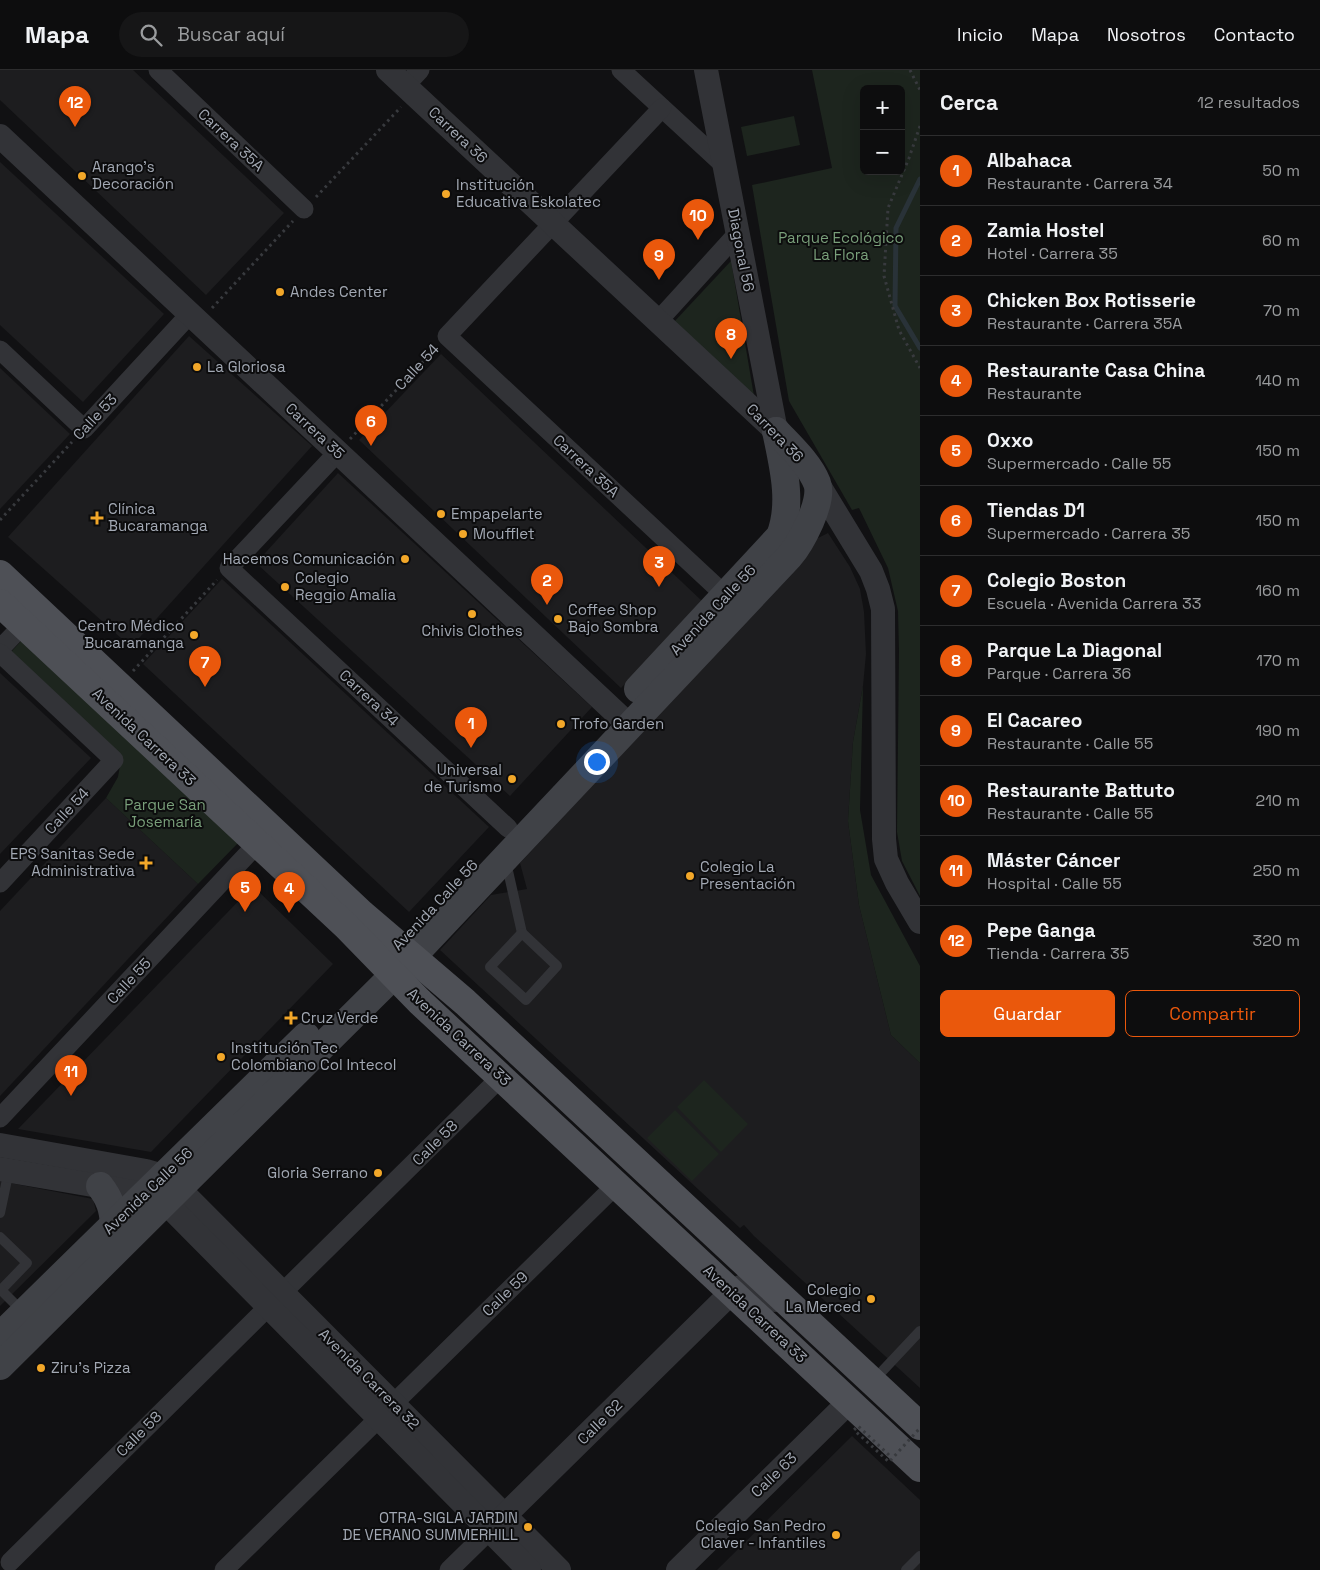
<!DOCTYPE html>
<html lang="es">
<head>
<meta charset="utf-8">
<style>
  :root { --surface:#0d0d0e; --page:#161617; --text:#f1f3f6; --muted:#9a9c9e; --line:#2d2d2e; --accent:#ea580c }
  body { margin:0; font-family:"Space Grotesk",sans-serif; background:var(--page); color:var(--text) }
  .controls { position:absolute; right:15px; top:15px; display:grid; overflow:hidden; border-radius:8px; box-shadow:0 5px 20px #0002 }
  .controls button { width:45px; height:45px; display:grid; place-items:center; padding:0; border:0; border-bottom:1px solid var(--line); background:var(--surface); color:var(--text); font:25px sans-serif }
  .you { position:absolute; left:596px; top:691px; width:18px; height:18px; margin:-12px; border:4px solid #fff; border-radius:50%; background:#1a73e8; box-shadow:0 0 0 8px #1a73e833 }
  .badge { display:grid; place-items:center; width:32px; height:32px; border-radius:50%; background:var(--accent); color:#fff; font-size:16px; font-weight:700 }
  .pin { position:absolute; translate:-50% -41px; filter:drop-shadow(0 1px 2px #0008) }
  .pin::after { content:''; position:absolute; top:26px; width:18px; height:15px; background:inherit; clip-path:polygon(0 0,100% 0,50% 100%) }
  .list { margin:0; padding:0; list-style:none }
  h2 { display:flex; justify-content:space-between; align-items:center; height:65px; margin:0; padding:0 20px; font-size:21px }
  h2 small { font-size:16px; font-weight:400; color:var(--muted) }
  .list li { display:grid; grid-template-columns:32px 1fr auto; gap:15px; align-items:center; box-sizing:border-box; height:70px; padding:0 20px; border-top:1px solid var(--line) }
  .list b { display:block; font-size:19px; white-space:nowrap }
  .list p { margin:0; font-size:16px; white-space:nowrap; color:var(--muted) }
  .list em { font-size:16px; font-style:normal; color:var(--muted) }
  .actions { display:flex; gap:10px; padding:15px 20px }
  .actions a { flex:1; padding:11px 0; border:1px solid var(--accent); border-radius:8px; text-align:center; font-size:18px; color:var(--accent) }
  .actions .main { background:var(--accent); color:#fff }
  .icon { flex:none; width:28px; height:28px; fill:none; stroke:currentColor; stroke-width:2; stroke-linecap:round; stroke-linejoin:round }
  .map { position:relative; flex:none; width:920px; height:1500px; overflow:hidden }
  header { display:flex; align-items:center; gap:30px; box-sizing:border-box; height:70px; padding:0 25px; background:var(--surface); border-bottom:1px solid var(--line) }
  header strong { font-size:24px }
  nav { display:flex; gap:28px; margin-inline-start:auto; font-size:18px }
  .search { width:350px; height:45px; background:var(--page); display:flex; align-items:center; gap:12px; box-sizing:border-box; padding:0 18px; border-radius:28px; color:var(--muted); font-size:19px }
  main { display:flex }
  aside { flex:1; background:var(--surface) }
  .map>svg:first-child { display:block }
  .built { fill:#1d1d1f }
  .green { fill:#1d251e; fill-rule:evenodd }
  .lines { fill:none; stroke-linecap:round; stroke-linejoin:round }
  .stream { stroke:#293238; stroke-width:5 }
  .path { stroke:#383a3e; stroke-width:3; stroke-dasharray:2.5 4; stroke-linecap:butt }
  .service { stroke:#323337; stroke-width:10 }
  .minor { stroke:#323337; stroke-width:19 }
  .tertiary { stroke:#323337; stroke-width:24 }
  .secondary { stroke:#404247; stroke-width:28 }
  .primary { stroke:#4e5056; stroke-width:28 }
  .path-bridge { stroke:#383a3e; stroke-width:3; stroke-dasharray:2.5 4; stroke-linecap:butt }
  .poi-dot { fill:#f2a729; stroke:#0c0c0d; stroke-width:2 }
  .labels { text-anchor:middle; stroke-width:4; stroke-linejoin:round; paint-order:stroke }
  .street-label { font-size:15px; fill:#a2a8b3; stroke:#0c0c0d }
  .poi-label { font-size:15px; fill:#a2a8b3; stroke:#0c0c0d; text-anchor:start }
  .park-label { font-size:15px; fill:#799f7a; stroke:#0c0c0d }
</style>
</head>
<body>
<header>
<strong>Mapa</strong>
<div class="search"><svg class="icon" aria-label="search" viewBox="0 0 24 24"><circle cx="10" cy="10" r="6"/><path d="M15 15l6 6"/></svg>Buscar aquí</div>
<nav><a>Inicio</a><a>Mapa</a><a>Nosotros</a><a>Contacto</a></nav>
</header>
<main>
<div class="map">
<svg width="920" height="1500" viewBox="0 0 920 1500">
  <rect width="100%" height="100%" fill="#111113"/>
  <g class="built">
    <path d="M0 0H133L284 143 206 225 0 30Z"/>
    <path d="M0 92 164 244 83 332 0 255Z"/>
    <path d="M189 266 312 376 131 577 8 467Z"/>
    <path d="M441 284 702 531 621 618 359 370Z"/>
    <path d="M0 298 70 364 0 439Z"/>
    <path d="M338 403 592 637 510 726 256 493Z"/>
    <path d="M828 463 850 497 860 519 864 542 866 584 863 616 853 672 848 751 859 835 891 965 920 993V1318L754 1166 744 1155 740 1158 440 880 491 825 527 819 520 793 800 491 814 470Z"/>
    <path d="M222 509 489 757 409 842 143 594Z"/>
    <path d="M0 603 91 688 0 784Z"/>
    <path d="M106 728 198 814 0 1026V841Z"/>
    <path d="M253 816 333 894 151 1082 18 1059Z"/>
    <path d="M0 1111 93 1129 96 1141 0 1236Z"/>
    <path d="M852 1366 920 1430V1500H717Z"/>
  </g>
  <g class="green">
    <path d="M812 0H920V826L902 791 897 762 899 581 898 541 888 498 859 438 852 440 789 331 752 115 832 98ZM864 19H901V101H864Z"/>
    <path d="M794 46 800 75 747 86 741 57Z"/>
    <path d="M731 191 754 326 674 252Z"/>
    <path d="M23 569 238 773 198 814 106 728 118 707 121 690 11 582Z"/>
    <path d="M863 616 860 740 871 805 920 896V993L891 965 859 835 848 751 853 672Z"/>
    <path d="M704 1010 748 1054 721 1082 677 1037Z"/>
    <path d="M675 1040 719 1084 692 1111 647 1068Z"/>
  </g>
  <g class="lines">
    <path class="stream" d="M920 109 896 158 895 236 920 278"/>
    <g class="path">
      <path d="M910 0 920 20"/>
      <path d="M920 56 909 88 888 138 884 206 899 260 920 298"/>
      <path d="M316 127 401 37"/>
      <path d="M212 238 293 151"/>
      <path d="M350 369 435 279"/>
      <path d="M0 450 72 372"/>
      <path d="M133 601 217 510"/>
    </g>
    <g class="service">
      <path d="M506 792 522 863"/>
      <path d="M522 863 557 896 526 930 490 897Z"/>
      <path d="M0 1143 9 1100"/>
      <path d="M0 1167 27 1193 1 1220"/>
      <path d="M0 1219 23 1242"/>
      <path d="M873 1311 920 1261"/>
      <path d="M906 1500 920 1486"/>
    </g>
    <g class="minor">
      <path d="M158 0 304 139"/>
      <path d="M621 0 724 95"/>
      <path d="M405 16 420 0"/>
      <path d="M662 38 447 266 726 526"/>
      <path d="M658 251 738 163"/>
      <path d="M0 280 84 359 190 244"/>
      <path d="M338 382 229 498 508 758"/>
      <path d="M0 579 23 555"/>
      <path d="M0 583 114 690 0 813"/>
      <path d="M0 1048 257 774"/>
      <path d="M283 1222 501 1007"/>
      <path d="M394 1333 616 1115"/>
      <path d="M10 1492 269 1236"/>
      <path d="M224 1500 379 1348"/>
      <path d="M449 1500 490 1460"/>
    </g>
    <g class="tertiary">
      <path d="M388 0 776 361"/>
      <path d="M706 0 776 361"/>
      <path d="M0 66 630 656"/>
      <path d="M818 414 871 501 878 519 883 539 884 769 886 789 897 813 920 852"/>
      <path d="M0 1075 146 1101 163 1106 172 1112 559 1500"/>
      <path d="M0 1099 145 1124 165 1132 529 1500"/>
      <path d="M494 1456 732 1222C752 1208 759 1214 775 1230"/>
      <path d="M678 1500 849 1332"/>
    </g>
    <g class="secondary">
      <path d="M638 619 780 466C793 433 783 395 776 361"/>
      <path d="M100 1116C110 1129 113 1139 114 1154"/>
      <path d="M0 1266 306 966"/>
      <path d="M0 1296 412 887 789 487C801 473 824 431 817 413 809 393 790 376 776 361"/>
    </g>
    <g class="primary">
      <path d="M0 504 362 844 465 932 920 1356"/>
      <path d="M0 533 346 856 420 932 920 1398"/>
    </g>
    <path class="path-bridge" d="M889 1385 858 1356 854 1360 889 1392 920 1358"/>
  </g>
  <g class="poi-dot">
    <circle cx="82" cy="106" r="5"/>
    <circle cx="446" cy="124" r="5"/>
    <circle cx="280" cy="222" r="5"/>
    <circle cx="197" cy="297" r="5"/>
    <circle cx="441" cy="444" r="5"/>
    <path d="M94.5 440.5h5v5h5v5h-5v5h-5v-5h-5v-5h5z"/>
    <circle cx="463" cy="464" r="5"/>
    <circle cx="405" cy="489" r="5"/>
    <circle cx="285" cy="517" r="5"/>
    <circle cx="472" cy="544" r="5"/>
    <circle cx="558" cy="549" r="5"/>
    <circle cx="194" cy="565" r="5"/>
    <circle cx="561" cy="654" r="5"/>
    <circle cx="512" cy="709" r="5"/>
    <path d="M143.5 785.5h5v5h5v5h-5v5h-5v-5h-5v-5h5z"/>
    <circle cx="690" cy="806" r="5"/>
    <path d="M288.5 940.5h5v5h5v5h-5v5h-5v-5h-5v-5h5z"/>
    <circle cx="221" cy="987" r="5"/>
    <circle cx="378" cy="1103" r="5"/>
    <circle cx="871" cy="1229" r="5"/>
    <circle cx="41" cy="1298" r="5"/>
    <circle cx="528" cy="1457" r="5"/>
    <circle cx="836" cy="1465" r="5"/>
  </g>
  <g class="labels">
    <g class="street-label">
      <text transform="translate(458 65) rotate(43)" y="5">Carrera 36</text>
      <text transform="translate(231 70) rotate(43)" y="5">Carrera 35A</text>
      <text transform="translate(741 180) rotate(79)" y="5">Diagonal 56</text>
      <text transform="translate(417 297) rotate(-47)" y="5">Calle 54</text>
      <text transform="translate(95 347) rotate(-47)" y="5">Calle 53</text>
      <text transform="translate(315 361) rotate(43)" y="5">Carrera 35</text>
      <text transform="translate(775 363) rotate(46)" y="5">Carrera 36</text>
      <text transform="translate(586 396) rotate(43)" y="5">Carrera 35A</text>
      <text transform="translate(713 540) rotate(-47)" y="5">Avenida Calle 56</text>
      <text transform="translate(369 628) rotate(43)" y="5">Carrera 34</text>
      <text transform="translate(144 667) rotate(43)" y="5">Avenida Carrera 33</text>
      <text transform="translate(67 741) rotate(-47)" y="5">Calle 54</text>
      <text transform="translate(435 835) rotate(-47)" y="5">Avenida Calle 56</text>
      <text transform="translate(129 911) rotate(-47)" y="5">Calle 55</text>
      <text transform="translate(459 967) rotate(43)" y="5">Avenida Carrera 33</text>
      <text transform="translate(435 1073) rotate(-45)" y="5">Calle 58</text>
      <text transform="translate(148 1121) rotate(-44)" y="5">Avenida Calle 56</text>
      <text transform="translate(505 1224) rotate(-44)" y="5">Calle 59</text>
      <text transform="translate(755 1244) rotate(43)" y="5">Avenida Carrera 33</text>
      <text transform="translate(369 1309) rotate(45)" y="5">Avenida Carrera 32</text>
      <text transform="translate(600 1352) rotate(-45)" y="5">Calle 62</text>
      <text transform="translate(139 1364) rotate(-45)" y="5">Calle 58</text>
      <text transform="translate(774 1405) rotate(-44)" y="5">Calle 63</text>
    </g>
    <g class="poi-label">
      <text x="92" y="102">Arango's<tspan x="92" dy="17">Decoración</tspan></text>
      <text x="456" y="120">Institución<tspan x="456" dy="17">Educativa Eskolatec</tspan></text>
      <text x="290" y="227">Andes Center</text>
      <text x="207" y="302">La Gloriosa</text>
      <text x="108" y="444">Clínica<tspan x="108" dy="17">Bucaramanga</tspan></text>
      <text x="451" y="449">Empapelarte</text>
      <text x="473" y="469">Moufflet</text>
      <text x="395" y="494" text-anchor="end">Hacemos Comunicación</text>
      <text x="295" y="513">Colegio<tspan x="295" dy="17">Reggio Amalia</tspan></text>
      <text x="568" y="545">Coffee Shop<tspan x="568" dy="17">Bajo Sombra</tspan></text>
      <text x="184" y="561" text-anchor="end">Centro Médico<tspan x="184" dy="17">Bucaramanga</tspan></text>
      <text x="472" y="566" text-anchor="middle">Chivis Clothes</text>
      <text x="571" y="659">Trofo Garden</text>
      <text x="502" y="705" text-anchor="end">Universal<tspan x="502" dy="17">de Turismo</tspan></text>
      <text x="135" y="789" text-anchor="end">EPS Sanitas Sede<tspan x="135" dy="17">Administrativa</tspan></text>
      <text x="700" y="802">Colegio La<tspan x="700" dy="17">Presentación</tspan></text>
      <text x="301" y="953">Cruz Verde</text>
      <text x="231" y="983">Institución Tec<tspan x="231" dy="17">Colombiano Col Intecol</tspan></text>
      <text x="368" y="1108" text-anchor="end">Gloria Serrano</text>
      <text x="861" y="1225" text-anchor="end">Colegio<tspan x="861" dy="17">La Merced</tspan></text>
      <text x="51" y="1303">Ziru’s Pizza</text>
      <text x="518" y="1453" text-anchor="end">OTRA-SIGLA JARDIN<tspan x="518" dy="17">DE VERANO SUMMERHILL</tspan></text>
      <text x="826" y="1461" text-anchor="end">Colegio San Pedro<tspan x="826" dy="17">Claver - Infantiles</tspan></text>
    </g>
    <g class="park-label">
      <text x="841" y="173">Parque Ecológico<tspan x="841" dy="17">La Flora</tspan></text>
      <text x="165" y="740">Parque San<tspan x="165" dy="17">Josemaría</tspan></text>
    </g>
  </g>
</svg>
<div class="controls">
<button>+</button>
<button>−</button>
</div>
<div class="you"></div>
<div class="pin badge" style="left:471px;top:678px">1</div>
<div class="pin badge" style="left:547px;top:535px">2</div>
<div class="pin badge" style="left:659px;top:517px">3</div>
<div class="pin badge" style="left:289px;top:843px">4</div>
<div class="pin badge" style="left:245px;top:842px">5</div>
<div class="pin badge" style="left:371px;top:376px">6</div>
<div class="pin badge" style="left:205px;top:617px">7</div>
<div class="pin badge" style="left:731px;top:289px">8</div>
<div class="pin badge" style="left:659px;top:210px">9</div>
<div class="pin badge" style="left:698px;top:170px">10</div>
<div class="pin badge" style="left:71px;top:1026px">11</div>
<div class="pin badge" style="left:75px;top:57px">12</div>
</div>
<aside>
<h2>Cerca<small>12 resultados</small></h2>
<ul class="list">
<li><span class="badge">1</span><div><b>Albahaca</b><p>Restaurante · Carrera 34</p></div><em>50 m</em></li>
<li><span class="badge">2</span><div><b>Zamia Hostel</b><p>Hotel · Carrera 35</p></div><em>60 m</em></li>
<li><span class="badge">3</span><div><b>Chicken Box Rotisserie</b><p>Restaurante · Carrera 35A</p></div><em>70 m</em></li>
<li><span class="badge">4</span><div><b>Restaurante Casa China</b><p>Restaurante</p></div><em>140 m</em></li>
<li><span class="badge">5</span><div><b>Oxxo</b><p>Supermercado · Calle 55</p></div><em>150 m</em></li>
<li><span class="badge">6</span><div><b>Tiendas D1</b><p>Supermercado · Carrera 35</p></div><em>150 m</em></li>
<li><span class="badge">7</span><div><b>Colegio Boston</b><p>Escuela · Avenida Carrera 33</p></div><em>160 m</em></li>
<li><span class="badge">8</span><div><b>Parque La Diagonal</b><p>Parque · Carrera 36</p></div><em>170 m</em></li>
<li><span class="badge">9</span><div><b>El Cacareo</b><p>Restaurante · Calle 55</p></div><em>190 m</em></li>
<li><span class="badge">10</span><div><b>Restaurante Battuto</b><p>Restaurante · Calle 55</p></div><em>210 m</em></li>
<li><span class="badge">11</span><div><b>Máster Cáncer</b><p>Hospital · Calle 55</p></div><em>250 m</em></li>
<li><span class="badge">12</span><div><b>Pepe Ganga</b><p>Tienda · Carrera 35</p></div><em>320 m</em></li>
</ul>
<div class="actions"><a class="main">Guardar</a><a>Compartir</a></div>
</aside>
</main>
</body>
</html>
